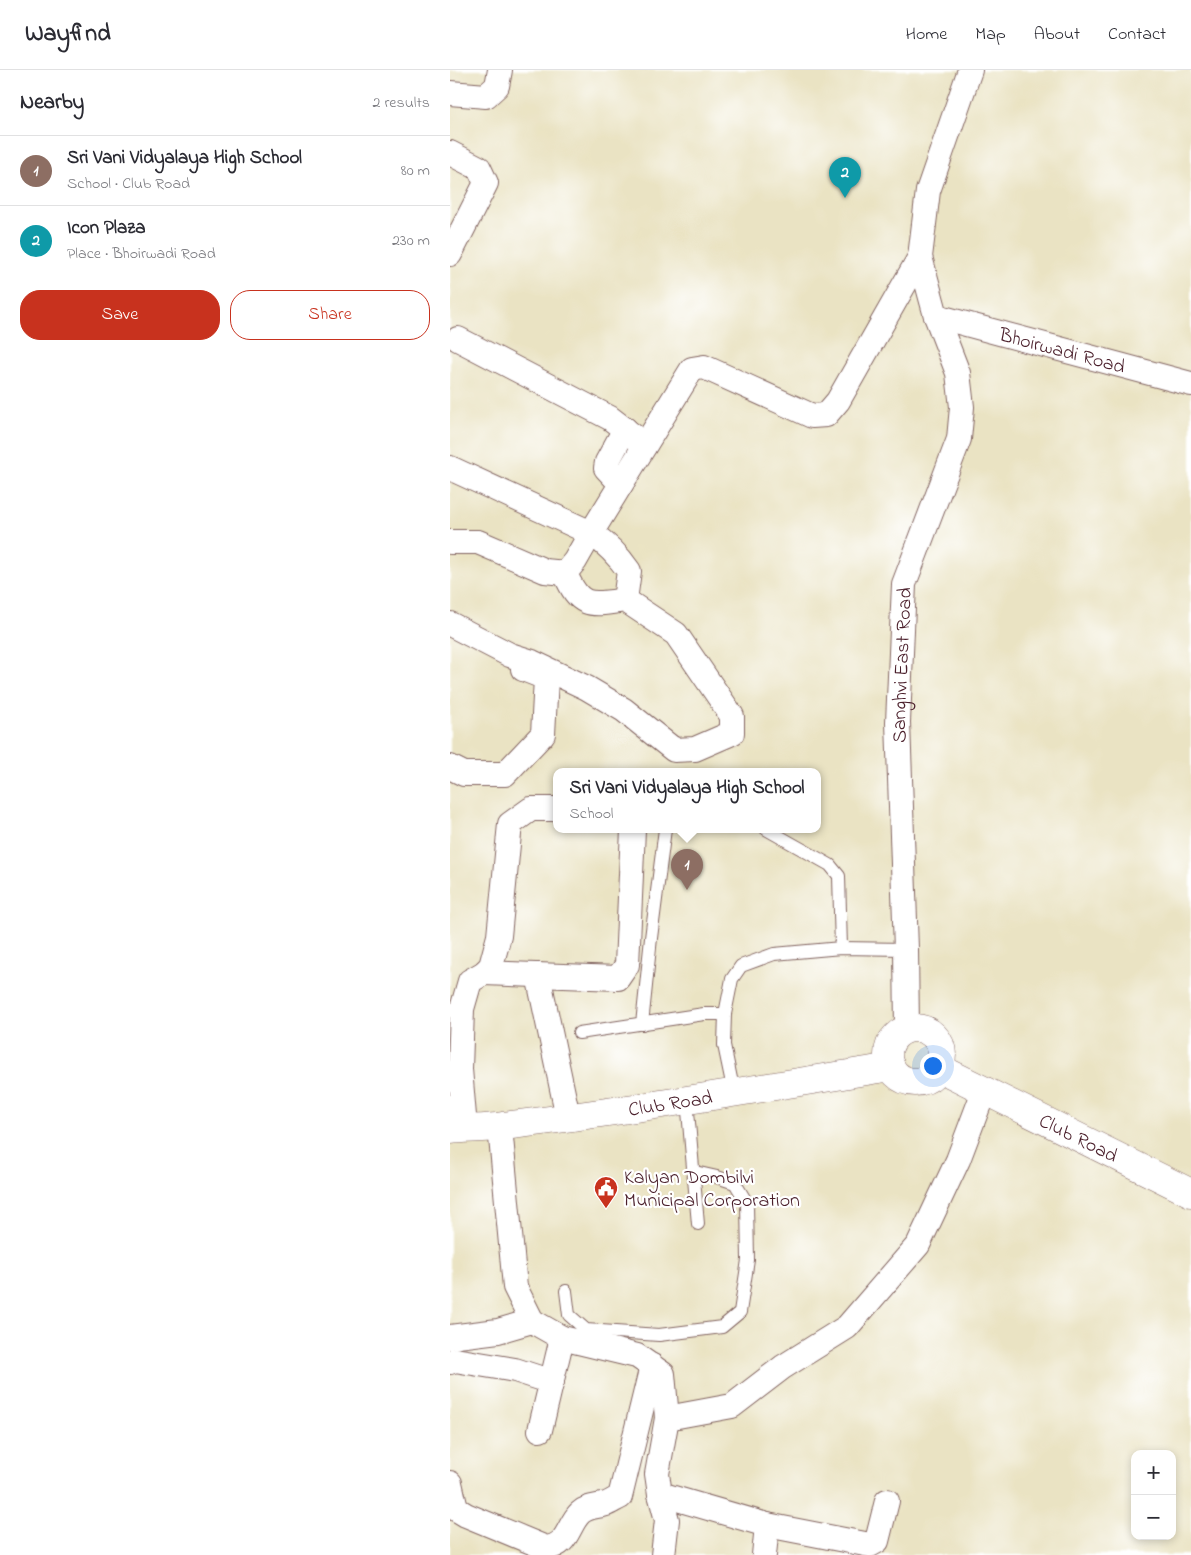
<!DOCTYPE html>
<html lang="en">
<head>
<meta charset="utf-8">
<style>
  :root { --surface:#fff; --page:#f7f7f7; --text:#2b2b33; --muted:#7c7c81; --line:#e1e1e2; --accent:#c8321e }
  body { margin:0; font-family:"Indie Flower",sans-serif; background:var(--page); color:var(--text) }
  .controls { position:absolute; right:15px; bottom:15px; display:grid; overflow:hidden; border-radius:10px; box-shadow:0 2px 8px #0003 }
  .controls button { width:45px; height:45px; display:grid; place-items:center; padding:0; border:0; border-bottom:1px solid var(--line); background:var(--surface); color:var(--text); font:25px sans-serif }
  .you { position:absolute; left:482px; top:995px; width:18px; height:18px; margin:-12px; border:4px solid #fff; border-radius:50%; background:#1a73e8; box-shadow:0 0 0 8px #1a73e833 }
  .badge { display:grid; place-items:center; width:32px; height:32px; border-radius:50%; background:var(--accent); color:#fff; font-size:16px; font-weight:700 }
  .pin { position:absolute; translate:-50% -41px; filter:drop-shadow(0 1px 2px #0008) }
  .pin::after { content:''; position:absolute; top:26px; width:18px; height:15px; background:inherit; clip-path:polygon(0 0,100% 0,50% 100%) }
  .popup { position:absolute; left:103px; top:698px; width:268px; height:65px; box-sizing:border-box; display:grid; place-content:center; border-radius:10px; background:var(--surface); filter:drop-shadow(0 1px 4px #0005); font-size:16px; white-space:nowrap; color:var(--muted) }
  .popup b { font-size:19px; color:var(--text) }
  .popup::after { content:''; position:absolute; left:50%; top:100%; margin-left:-10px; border:10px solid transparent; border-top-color:var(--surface) }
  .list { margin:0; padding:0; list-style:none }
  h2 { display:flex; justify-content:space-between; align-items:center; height:65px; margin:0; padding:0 20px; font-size:21px }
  h2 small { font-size:16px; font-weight:400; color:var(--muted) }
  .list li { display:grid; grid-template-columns:32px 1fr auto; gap:15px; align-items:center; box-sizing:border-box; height:70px; padding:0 20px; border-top:1px solid var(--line) }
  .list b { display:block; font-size:19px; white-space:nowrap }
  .list p { margin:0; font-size:16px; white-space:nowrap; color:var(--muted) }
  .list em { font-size:16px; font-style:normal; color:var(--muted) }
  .actions { display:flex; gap:10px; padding:15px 20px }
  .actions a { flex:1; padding:11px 0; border:1px solid var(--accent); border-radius:20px; text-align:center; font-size:18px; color:var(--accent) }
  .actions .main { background:var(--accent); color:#fff }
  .map { position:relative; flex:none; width:741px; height:1485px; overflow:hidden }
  header { display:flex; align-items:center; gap:30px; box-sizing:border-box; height:70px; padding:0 25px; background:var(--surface); border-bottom:1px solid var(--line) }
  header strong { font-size:24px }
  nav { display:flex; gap:28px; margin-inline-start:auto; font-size:18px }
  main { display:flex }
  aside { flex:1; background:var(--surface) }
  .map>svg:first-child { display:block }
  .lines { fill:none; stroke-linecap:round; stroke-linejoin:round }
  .service-casing { stroke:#826460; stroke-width:14 }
  .minor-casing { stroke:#826460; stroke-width:26 }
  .tertiary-casing { stroke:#826460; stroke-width:29 }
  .service { stroke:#fff; stroke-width:12 }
  .minor { stroke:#fff; stroke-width:24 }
  .tertiary { stroke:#fff; stroke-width:28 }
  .labels { text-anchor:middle; stroke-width:4.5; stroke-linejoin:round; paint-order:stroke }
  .street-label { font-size:20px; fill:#4a1f2b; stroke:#fff }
  .poi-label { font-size:20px; fill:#4a1f2b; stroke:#fff; text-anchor:start }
</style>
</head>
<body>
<header>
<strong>Wayfind</strong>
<nav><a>Home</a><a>Map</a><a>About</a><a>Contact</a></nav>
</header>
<main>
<aside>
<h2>Nearby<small>2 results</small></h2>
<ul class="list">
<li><span class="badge" style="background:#8d6e63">1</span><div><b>Sri Vani Vidyalaya High School</b><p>School · Club Road</p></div><em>80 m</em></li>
<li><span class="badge" style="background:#0f9aa8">2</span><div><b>Icon Plaza</b><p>Place · Bhoirwadi Road</p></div><em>230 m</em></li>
</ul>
<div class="actions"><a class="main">Save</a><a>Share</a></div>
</aside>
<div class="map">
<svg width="741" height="1485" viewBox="0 0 741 1485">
  <rect width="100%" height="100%" fill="#fff"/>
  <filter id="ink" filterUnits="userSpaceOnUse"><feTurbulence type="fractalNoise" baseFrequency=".02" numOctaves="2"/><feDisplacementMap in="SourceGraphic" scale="10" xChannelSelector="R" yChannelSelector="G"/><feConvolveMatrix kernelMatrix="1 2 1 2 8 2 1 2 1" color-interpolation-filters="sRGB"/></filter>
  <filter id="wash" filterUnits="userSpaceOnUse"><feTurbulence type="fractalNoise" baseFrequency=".0096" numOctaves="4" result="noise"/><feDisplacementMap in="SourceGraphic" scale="20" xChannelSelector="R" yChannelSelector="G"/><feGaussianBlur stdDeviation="1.12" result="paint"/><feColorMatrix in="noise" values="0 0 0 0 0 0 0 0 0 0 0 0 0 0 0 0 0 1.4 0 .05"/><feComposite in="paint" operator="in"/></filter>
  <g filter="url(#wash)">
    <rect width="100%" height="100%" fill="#eae3c3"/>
  </g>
  <g filter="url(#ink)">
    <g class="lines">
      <g class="service-casing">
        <g id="service">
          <path d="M316 759 380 795 389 806 391 878"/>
          <path d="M192 954 201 868 215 759"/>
          <path d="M129 963 254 944H275"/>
          <path d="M284 1023 274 975 275 944 282 909 291 896 324 884 391 878 456 879"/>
          <path d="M237 1030 248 1154"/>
          <path d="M0 1031 4 1060"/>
          <path d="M116 1221 119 1245 136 1260 209 1265 272 1257 290 1242 298 1190 297 1133 285 1113 267 1107 245 1102"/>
        </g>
      </g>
      <g class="minor-casing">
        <g id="minor">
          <path d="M0 23 36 26 47 16 50 0"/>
          <path d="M0 83 29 98 36 113 0 184"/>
          <path id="s1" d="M486 246 741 314"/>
          <path d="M8 269 160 348 195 375"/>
          <path d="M0 398 141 463 242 299 254 297 362 346 376 345 388 331 470 187"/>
          <path d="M171 414 156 398 157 392 175 359"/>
          <path d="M0 472H28L95 501 115 503 125 491 141 463C157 474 168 485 179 501L175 530 226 564 282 646V663L245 679 224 680 174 640 137 618 82 592 60 585 0 554"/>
          <path d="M115 503C130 539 141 535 175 530"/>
          <path d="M0 697 14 704H55L93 664 96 608 73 599"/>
          <path d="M34 903 168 908 177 895 183 759"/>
          <path d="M88 905 118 1047"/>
          <path id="s2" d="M457 959 456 879 448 652 454 514 509 369 512 337 508 303 486 246 470 187 478 121 520 0"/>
          <path d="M50 1057 65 1217 82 1251 112 1268 187 1286 213 1304 217 1348 207 1404 210 1424 217 1450 213 1485"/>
          <path d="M15 1058 10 999 12 939 20 911 34 903 41 896 49 866 60 754 81 739H107"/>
          <path d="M0 1267 48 1261 82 1251"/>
          <path d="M0 1292 5 1290 65 1300 102 1312"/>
          <path d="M217 1348 282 1336 333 1297 397 1257 468 1175 508 1090 534 1021"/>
          <path d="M90 1360 112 1268"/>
          <path d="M0 1413 6 1439 16 1445 96 1478C119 1475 117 1456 130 1443 138 1436 146 1437 156 1434 160 1433 165 1429 170 1427L202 1296"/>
          <path d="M210 1424 317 1455 420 1475 427 1471 437 1431"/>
          <path d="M314 1485 317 1455"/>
        </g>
      </g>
      <g class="tertiary-casing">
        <g id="tertiary">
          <circle cx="465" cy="985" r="27"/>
          <path id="s3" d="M489 998 741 1123"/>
          <path id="s4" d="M0 1060C18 1058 36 1059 53 1056 183 1040 312 1018 441 997"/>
        </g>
      </g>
      <use href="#service" class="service"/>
      <use href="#minor" class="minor"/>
      <use href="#tertiary" class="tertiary"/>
    </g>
  </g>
  <defs>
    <g id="civic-pin" transform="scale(1.25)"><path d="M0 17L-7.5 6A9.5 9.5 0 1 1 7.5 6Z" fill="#c8321e" stroke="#fff"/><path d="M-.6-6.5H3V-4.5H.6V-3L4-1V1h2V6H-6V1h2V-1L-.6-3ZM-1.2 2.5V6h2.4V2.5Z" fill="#fff"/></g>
  </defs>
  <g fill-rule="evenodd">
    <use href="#civic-pin" x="156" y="1118"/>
  </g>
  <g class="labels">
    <g class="street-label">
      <text dy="7" stroke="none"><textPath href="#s1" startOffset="131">Bhoirwadi Road</textPath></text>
      <text dy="7" stroke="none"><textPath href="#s2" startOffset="364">Sanghvi East Road</textPath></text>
      <text dy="7" stroke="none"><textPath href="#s4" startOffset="222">Club Road</textPath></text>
      <text dy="7" stroke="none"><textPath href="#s3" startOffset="156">Club Road</textPath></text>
    </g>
    <g class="poi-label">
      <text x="174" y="1113">Kalyan Dombilvi<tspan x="174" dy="23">Municipal Corporation</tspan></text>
    </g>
  </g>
</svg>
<div class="controls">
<button>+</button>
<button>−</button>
</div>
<div class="you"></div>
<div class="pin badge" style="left:237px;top:820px;background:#8d6e63">1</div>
<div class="popup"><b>Sri Vani Vidyalaya High School</b>School</div>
<div class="pin badge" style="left:395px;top:128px;background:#0f9aa8">2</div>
</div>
</main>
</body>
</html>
